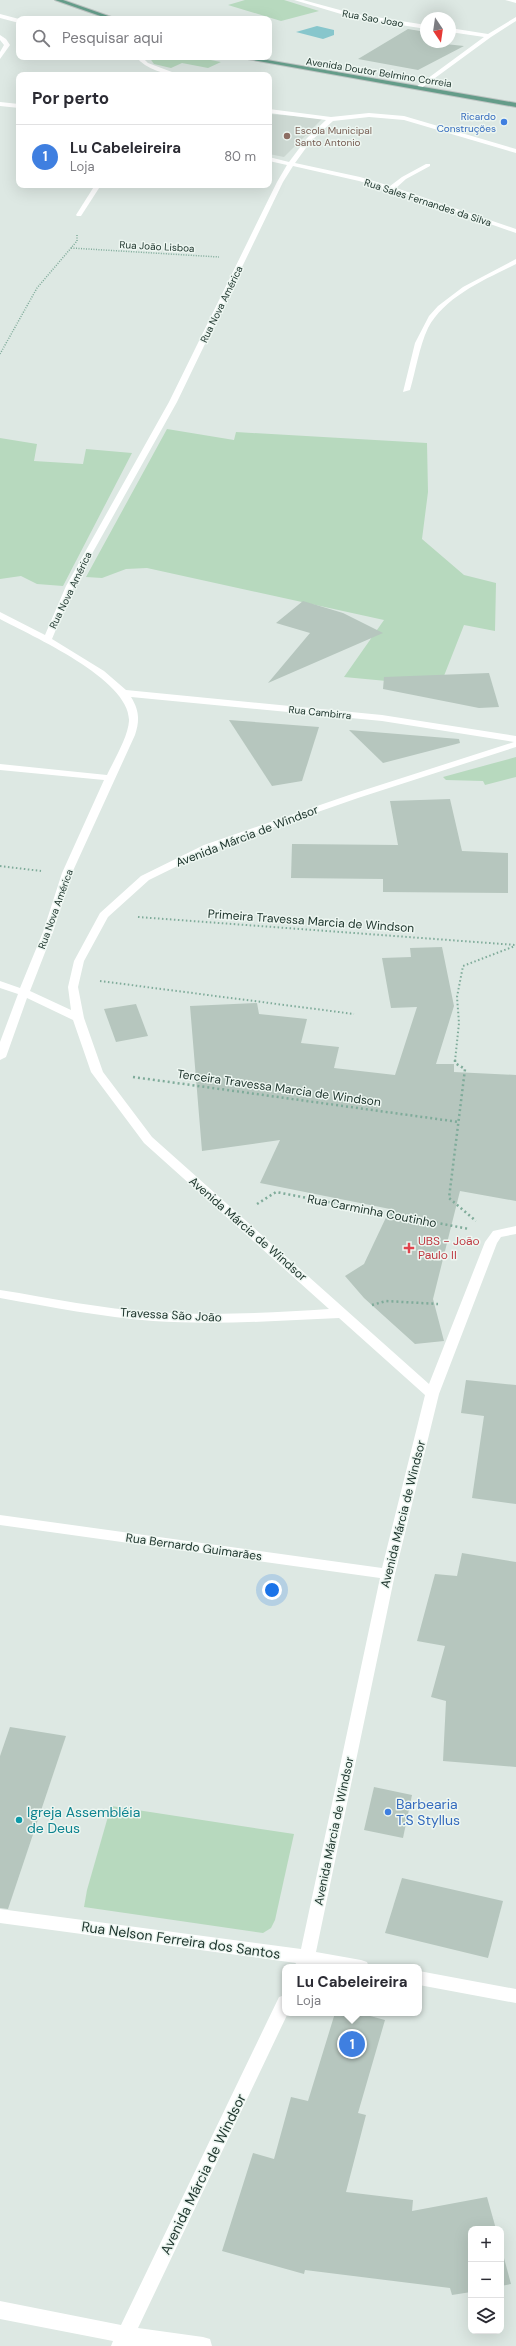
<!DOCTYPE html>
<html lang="pt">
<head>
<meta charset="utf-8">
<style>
  :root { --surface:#fff; --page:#f7f7f7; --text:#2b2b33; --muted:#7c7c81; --line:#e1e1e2; --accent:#814b44 }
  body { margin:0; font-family:"DM Sans",sans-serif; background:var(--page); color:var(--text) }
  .controls { position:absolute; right:12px; bottom:12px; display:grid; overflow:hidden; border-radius:8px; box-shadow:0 4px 16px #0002 }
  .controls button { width:36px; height:36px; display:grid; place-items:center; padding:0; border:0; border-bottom:1px solid var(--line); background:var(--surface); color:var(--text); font:20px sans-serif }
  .compass { position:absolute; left:420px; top:12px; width:36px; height:36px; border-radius:50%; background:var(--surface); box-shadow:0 4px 16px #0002; rotate:167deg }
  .you { position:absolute; left:272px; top:1590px; width:14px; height:14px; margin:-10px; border:3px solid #fff; border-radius:50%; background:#1a73e8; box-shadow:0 0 0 6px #1a73e833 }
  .badge { display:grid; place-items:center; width:26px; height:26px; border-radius:50%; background:var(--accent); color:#fff; font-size:13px; font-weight:700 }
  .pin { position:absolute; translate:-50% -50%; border:2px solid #fff; box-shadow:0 1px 4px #0006 }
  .popup { position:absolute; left:282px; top:1964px; width:140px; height:52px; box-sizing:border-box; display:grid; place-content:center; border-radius:8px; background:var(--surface); filter:drop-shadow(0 1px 3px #0005); font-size:13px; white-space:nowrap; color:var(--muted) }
  .popup b { font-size:15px; color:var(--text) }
  .popup::after { content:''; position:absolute; left:50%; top:100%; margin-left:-8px; border:8px solid transparent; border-top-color:var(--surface) }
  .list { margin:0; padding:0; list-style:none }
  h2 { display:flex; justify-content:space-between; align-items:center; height:52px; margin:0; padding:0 16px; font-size:17px }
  h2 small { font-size:13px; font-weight:400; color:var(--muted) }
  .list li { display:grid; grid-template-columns:26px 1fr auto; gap:12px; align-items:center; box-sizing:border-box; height:64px; padding:0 16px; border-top:1px solid var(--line) }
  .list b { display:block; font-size:15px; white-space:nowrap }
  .list p { margin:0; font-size:13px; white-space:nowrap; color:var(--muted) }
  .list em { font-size:13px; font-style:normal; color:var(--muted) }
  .icon { flex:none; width:22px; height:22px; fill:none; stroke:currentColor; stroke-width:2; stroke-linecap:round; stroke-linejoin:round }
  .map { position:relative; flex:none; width:516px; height:2346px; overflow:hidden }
  .search { position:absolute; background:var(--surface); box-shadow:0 4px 16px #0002; left:16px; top:16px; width:256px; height:44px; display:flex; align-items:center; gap:10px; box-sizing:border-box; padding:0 14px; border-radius:8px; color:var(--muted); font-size:15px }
  .panel { position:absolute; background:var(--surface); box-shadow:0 4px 16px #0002; left:16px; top:72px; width:256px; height:116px; border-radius:8px }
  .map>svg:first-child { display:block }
  .built { fill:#ccd8d2 }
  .green { fill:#b7d9be }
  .water { fill:#87c6cc }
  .building { fill:#b6c6be }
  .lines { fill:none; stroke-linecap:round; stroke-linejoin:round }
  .major-casing { stroke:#bcc3c1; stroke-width:2 }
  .path-far2 { stroke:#7fab9a; stroke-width:1.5; stroke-dasharray:1 1.5; stroke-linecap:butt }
  .path-far1 { stroke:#7fab9a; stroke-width:2; stroke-dasharray:1.5 2.5; stroke-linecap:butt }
  .path { stroke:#7fab9a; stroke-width:2.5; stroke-dasharray:2 3; stroke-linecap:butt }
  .minor { fill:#fff; fill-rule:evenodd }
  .major { fill:#649c89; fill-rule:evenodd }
  .shop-dot { fill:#3f7fe0; stroke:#edf6f1; stroke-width:1.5 }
  .education-dot { fill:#8d6e63; stroke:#edf6f1; stroke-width:1.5 }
  .health-dot { fill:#e0444e; stroke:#edf6f1; stroke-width:1.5 }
  .culture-dot { fill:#0f9aa8; stroke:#edf6f1; stroke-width:1.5 }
  .labels { text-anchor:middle; stroke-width:3; stroke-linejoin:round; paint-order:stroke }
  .far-street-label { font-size:10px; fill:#20372f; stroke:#edf6f1 }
  .far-shop-label { font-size:10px; fill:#366cbe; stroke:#edf6f1; text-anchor:end }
  .far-education-label { font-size:10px; fill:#785e54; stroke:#edf6f1; text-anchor:start }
  .street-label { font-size:12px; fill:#20372f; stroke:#edf6f1 }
  .health-label { font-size:12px; fill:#be3a42; stroke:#edf6f1; text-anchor:start }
  .near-shop-label { font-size:14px; fill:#366cbe; stroke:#edf6f1; text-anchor:start }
  .near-culture-label { font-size:14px; fill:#0d838f; stroke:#edf6f1; text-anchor:start }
  .near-street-label { font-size:14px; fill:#20372f; stroke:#edf6f1 }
</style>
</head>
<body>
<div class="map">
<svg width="516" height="2346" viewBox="0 0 516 2346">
  <rect width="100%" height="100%" fill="#dde8e3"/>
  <path class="built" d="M269 114 295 116 322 119 284 157 269 154Z"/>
  <g class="green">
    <path d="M245 0H284L319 11 281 21 228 5Z"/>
    <path d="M149 57H195L221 62 208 68 182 63 171 68 154 64Z"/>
    <path d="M167 429 234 440 236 432 427 443 428 492 422 539 464 575 496 583 495 631 464 625 440 686 344 677 384 620 147 568 126 569 102 578 86 577Z"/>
    <path d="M0 438 37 444 34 461 83 464 86 449 132 453 63 586 37 584 21 576 0 579Z"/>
    <path d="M516 757V777L485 785 483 781 446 780 443 777Z"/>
    <path d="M111 1806 294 1834 275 1920 271 1928 263 1933 84 1907 87 1890Z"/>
  </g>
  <path class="water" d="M317 26 334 30V35L323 39 296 32Z"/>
  <g class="building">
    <path d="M408 29 426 32V42L464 46 418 70 358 59Z"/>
    <path d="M303 601 343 613 383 633 268 683 310 633 276 623Z"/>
    <path d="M489 673 499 707 479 708 383 689 384 677Z"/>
    <path d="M229 720 319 727 302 781 272 786Z"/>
    <path d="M349 730 459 739 460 743 383 763Z"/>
    <path d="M450 799 462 851 508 853V893L383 892V879L291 878 292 844 398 845 390 801Z"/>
    <path d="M442 947 454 1006 436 1064H454V1072L516 1075V1201L460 1191 433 1299 444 1341 415 1344 364 1298 345 1276 364 1264 390 1209 260 1183 280 1140 202 1151 190 1006 257 1003 259 1014 307 1019 301 1043 339 1047 334 1068 395 1075 417 1007 391 1008 382 958 411 957 410 948Z"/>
    <path d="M136 1004 148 1036 116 1042 104 1009Z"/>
    <path d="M466 1380 516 1385V1504L472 1498 484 1416 461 1413Z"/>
    <path d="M462 1553 516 1562V1767L443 1761 446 1701 431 1697 445 1646 417 1641 435 1574 457 1576Z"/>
    <path d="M10 1727 66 1736 8 1909 0 1908V1756Z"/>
    <path d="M374 1787 412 1795 403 1838 364 1830Z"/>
    <path d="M402 1878 503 1901 488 1958 385 1933Z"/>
    <path d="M335 2013H359L385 2020 358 2113 366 2115 346 2192 413 2200 412 2211 487 2197 496 2229H471V2292L452 2295 450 2288 305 2270 304 2274 222 2251 253 2153 274 2159 291 2097 308 2101Z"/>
    <path d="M501 2247 511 2284 501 2286Z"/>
  </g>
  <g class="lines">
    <g class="major-casing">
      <g id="major">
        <path d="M55 0H63L117 19H109Z"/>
        <path d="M236 57H249L516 103V107Z"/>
      </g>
    </g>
    <g class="path-far2">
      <path d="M71 248 219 257"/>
      <path d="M0 354 37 288 77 241V235"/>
    </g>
    <g class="path-far1">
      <path d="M0 866 41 871"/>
      <path d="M138 917 516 945"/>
      <path d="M100 981 354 1014"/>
      <path d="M455 1061 459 1023 457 997 463 966 515 946"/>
    </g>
    <g class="path">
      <path d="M455 1060V1063L465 1069 449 1198 476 1221"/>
      <path d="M133 1077 459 1122"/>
      <path d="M257 1204 276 1192 469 1229"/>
      <path d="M372 1305 386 1301 438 1304"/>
    </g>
    <g class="minor">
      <path d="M294 0H303L351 13 426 25V29L351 17Z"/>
      <path d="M505 0H516V3Z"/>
      <path d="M0 14 19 19V23L0 18Z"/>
      <path d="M516 17V21L491 37 420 89H416V87L484 37 450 32V28L488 34Z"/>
      <path d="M0 35 6 39 10 45 0 59V52L4 45 0 40Z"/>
      <path d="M136 57H142L148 63 180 75C165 75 146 69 136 57Z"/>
      <path d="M0 102 19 104V108L0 106Z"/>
      <path d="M269 109 331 117 369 113 404 116 516 149V153L404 120 369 117 333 121 311 141 295 163 360 177 390 186 402 177 426 164H430V166L406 179 396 188 516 229V233L408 195 359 181 293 166 283 182 177 402 74 586 52 639 104 671 126 690 382 715 516 736V747L358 798 212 849 149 880 108 917 84 961 78 987 84 1018 103 1072 152 1137 429 1384 485 1242 493 1231 516 1226V1234L501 1237 497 1243 439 1394 395 1574 316 1952 361 1960 367 1962 369 1967H322L311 1965 310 1967H294L296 1963 0 1923V1909L301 1949 380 1578 0 1525V1515L382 1568 425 1395 339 1318C277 1321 215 1325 153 1321 102 1317 51 1307 0 1298V1290C51 1298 102 1309 153 1312 212 1316 271 1313 329 1309L144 1143 91 1072 73 1020 27 998 6 1057 0 1060V1042L18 994 0 988V981L20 988 43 932 62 873 104 780 0 770V764L107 775C114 760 128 737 129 721 131 680 32 636 0 619V612L45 635 66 586 169 402 277 182 287 165 269 161V157L289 162 307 138 326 120 269 113ZM131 697 382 721 514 742 352 794 204 845 141 876 100 913 74 961 68 987 71 1010 30 991 53 932 72 873 135 735C140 720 139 710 131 697Z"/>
      <path d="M95 185H101L81 216H77L76 215Z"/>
      <path d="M516 259V264C486 279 445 296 428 328 419 347 416 370 410 390L403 392 415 343 429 316 438 306 463 287Z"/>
      <path d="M419 1971 516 1989V2003L419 1985Z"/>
      <path d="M285 1995V2013H288L138 2328 203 2337 210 2339 212 2346H111L113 2341 0 2319V2301L121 2325 279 1997Z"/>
    </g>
    <use href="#major" class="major"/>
  </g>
  <g class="shop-dot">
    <circle cx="504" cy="122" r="4"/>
    <circle cx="388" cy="1812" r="4"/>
  </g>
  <circle class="education-dot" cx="287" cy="136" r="4"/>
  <path class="health-dot" d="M407 1242h4v4h4v4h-4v4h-4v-4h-4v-4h4z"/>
  <circle class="culture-dot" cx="19" cy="1820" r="4"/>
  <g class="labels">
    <g class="far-street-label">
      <text transform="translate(373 18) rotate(10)" y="4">Rua Sao Joao</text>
      <text transform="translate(379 72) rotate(9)" y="4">Avenida Doutor Belmino Correia</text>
      <text transform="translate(428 202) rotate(18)" y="4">Rua Sales Fernandes da Silva</text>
      <text transform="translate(157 246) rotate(3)" y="4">Rua João Lisboa</text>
      <text transform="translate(221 304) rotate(-64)" y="4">Rua Nova América</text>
      <text transform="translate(70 590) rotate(-64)" y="4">Rua Nova América</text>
      <text transform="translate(320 712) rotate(6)" y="4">Rua Cambirra</text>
      <text transform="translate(55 909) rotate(-70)" y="4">Rua Nova América</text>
    </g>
    <g class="far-shop-label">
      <text x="496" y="120">Ricardo<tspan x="496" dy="12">Construções</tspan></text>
    </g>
    <g class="far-education-label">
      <text x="295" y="134">Escola Municipal<tspan x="295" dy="12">Santo Antonio</tspan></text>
    </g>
    <g class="street-label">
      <text transform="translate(247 836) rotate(-21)" y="4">Avenida Márcia de Windsor</text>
      <text transform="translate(311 921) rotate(4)" y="4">Primeira Travessa Marcia de Windson</text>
      <text transform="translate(279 1088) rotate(8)" y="4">Terceira Travessa Marcia de Windson</text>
      <text transform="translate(372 1211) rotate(11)" y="4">Rua Carminha Coutinho</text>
      <text transform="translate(248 1229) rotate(41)" y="4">Avenida Márcia de Windsor</text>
      <text transform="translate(171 1315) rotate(3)" y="4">Travessa São João</text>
      <text transform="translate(403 1514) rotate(-76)" y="4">Avenida Márcia de Windsor</text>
      <text transform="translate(194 1547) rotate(8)" y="4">Rua Bernardo Guimarães</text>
      <text transform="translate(334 1831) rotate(-78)" y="4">Avenida Márcia de Windsor</text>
    </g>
    <g class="health-label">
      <text x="418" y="1245">UBS - João<tspan x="418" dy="14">Paulo II</tspan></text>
    </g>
    <g class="near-shop-label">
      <text x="396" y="1809">Barbearia<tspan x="396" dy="16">T.S Styllus</tspan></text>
    </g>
    <g class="near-culture-label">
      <text x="27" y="1817">Igreja Assembléia<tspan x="27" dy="16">de Deus</tspan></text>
    </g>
    <g class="near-street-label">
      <text transform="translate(181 1940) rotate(8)" y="5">Rua Nelson Ferreira dos Santos</text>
      <text transform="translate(203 2174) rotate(-64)" y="5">Avenida Márcia de Windsor</text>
    </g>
  </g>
</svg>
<div class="controls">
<button>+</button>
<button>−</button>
<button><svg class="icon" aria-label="layers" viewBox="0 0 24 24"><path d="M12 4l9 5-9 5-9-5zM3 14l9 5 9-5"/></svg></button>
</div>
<svg class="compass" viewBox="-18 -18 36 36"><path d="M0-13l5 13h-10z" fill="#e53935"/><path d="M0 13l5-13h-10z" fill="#7c7c81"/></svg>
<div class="you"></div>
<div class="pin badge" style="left:352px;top:2044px;background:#3f7fe0">1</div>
<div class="popup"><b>Lu Cabeleireira</b>Loja</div>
<div class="search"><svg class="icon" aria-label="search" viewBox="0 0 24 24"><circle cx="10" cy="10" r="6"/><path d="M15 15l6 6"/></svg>Pesquisar aqui</div>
<section class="panel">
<h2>Por perto<small></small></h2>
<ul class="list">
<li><span class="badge" style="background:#3f7fe0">1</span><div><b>Lu Cabeleireira</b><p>Loja</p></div><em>80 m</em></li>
</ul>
</section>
</div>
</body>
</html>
